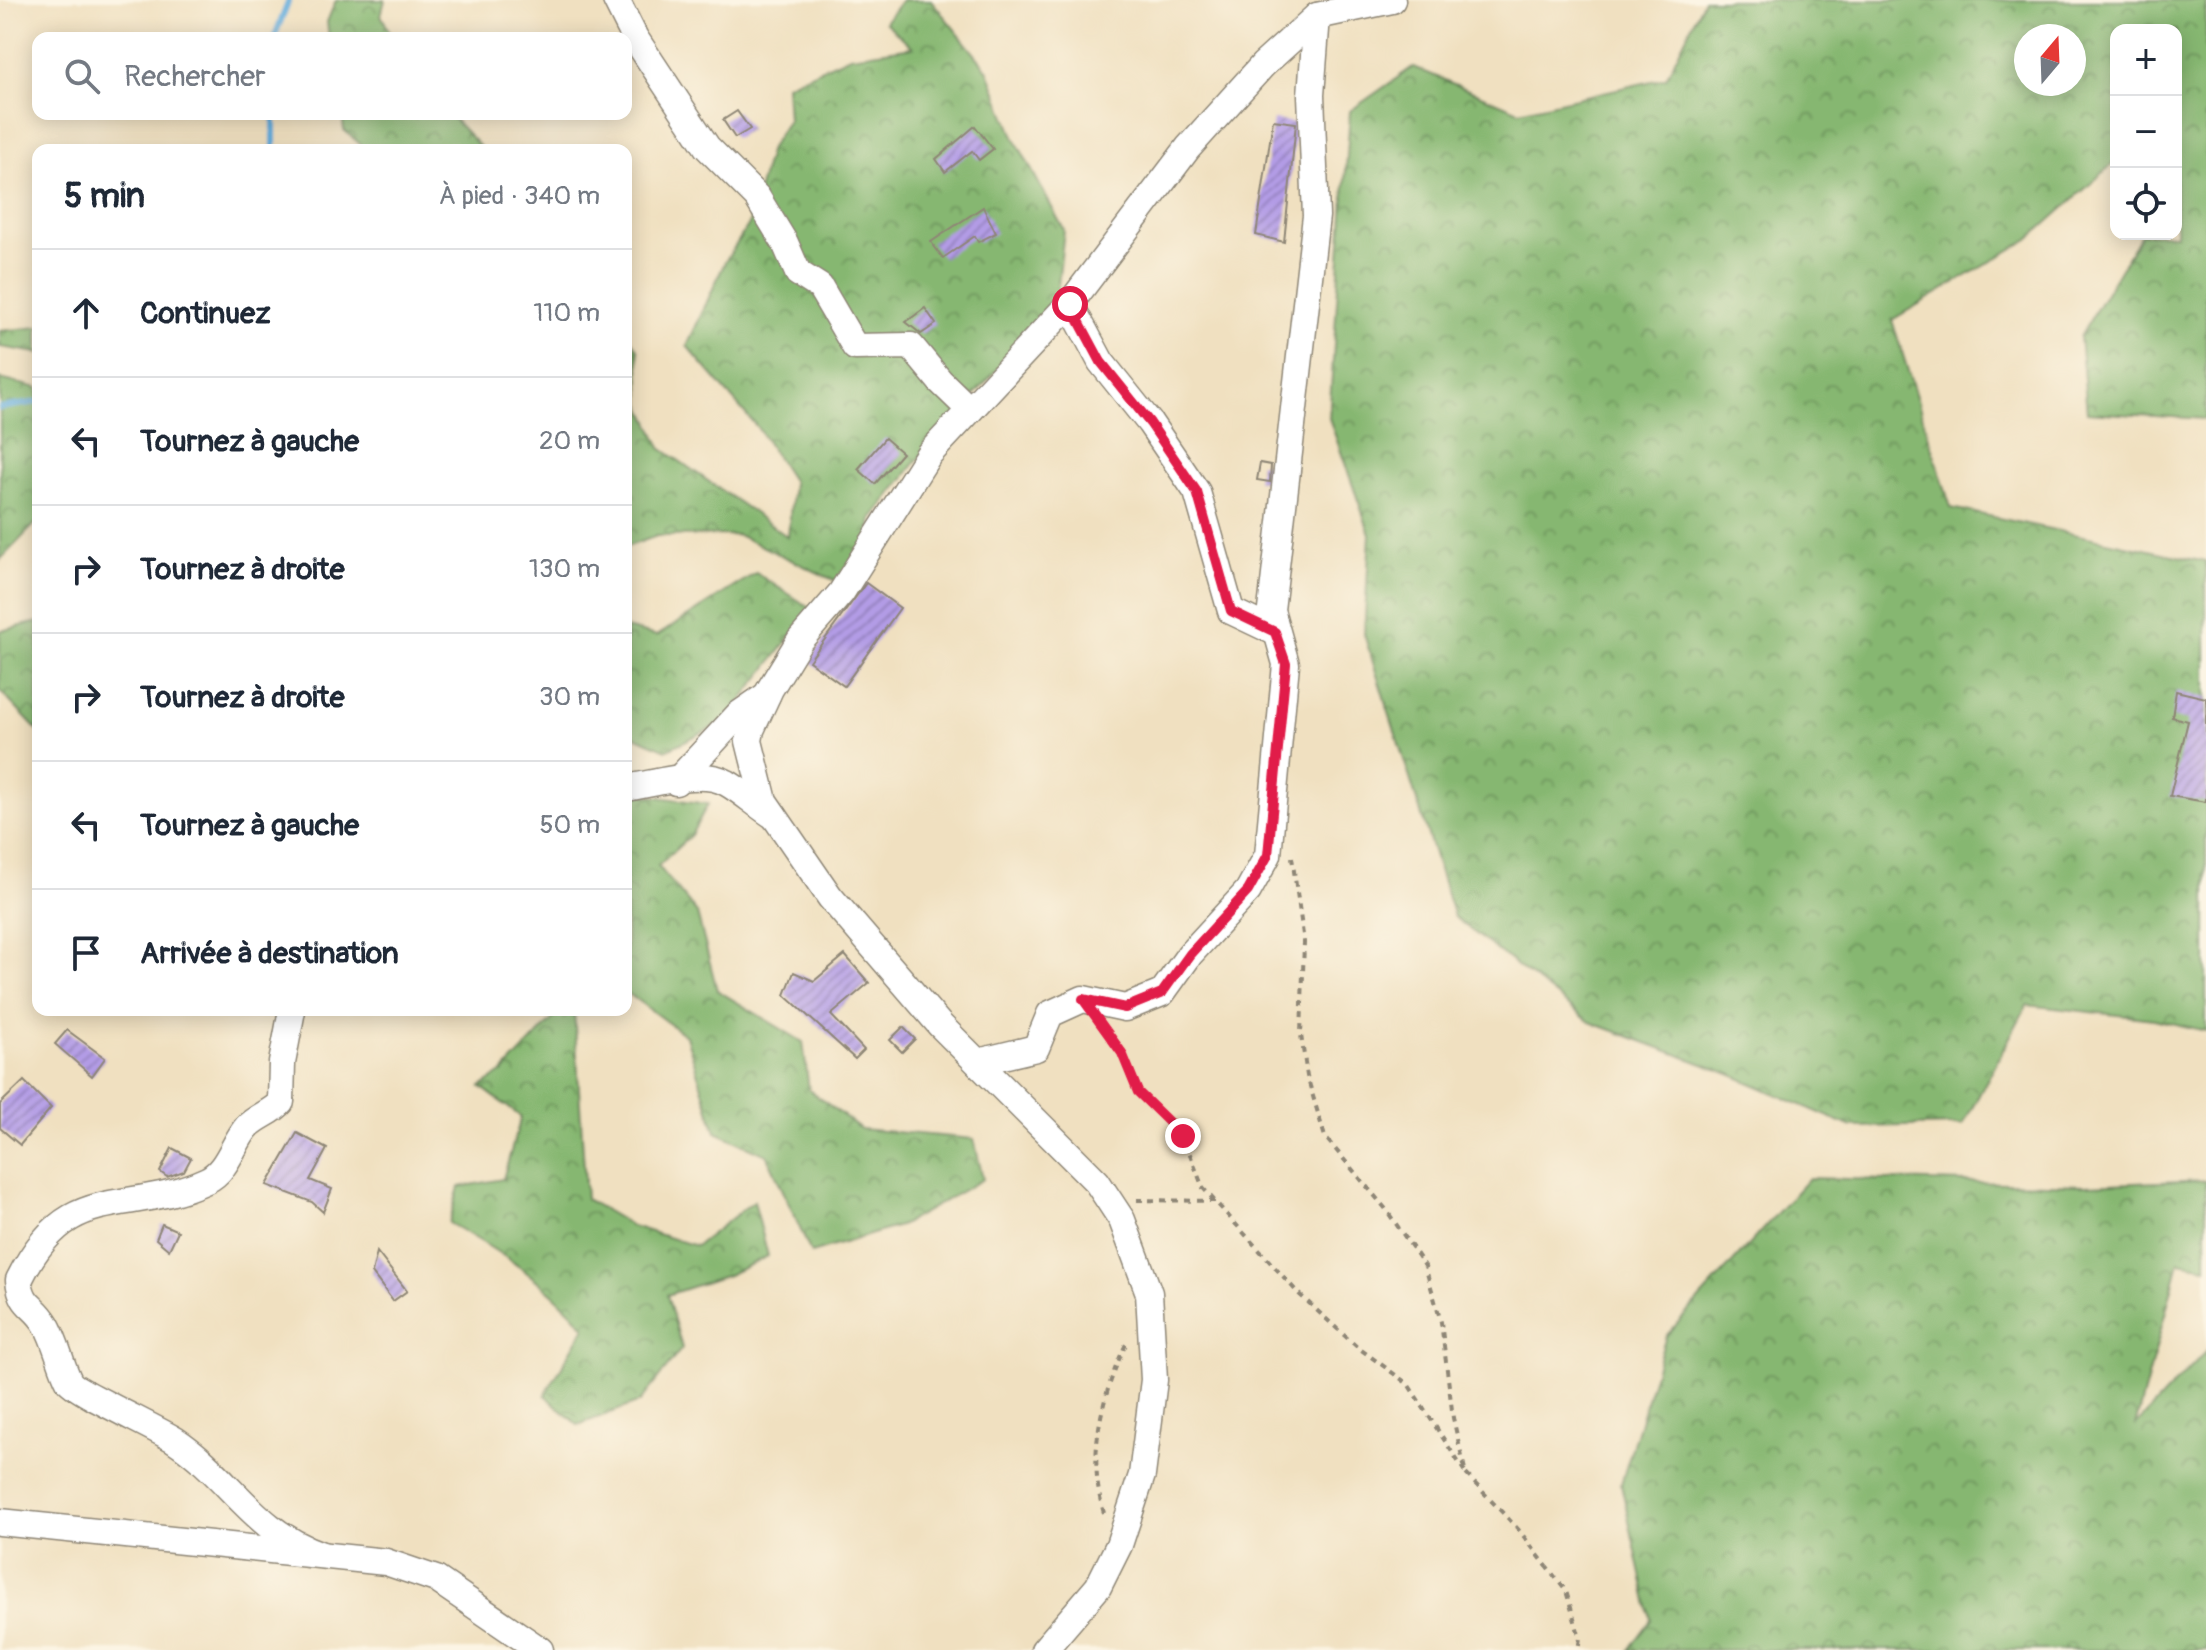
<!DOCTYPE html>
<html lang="fr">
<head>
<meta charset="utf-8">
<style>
  :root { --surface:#fff; --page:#f6f6f7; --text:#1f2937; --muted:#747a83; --line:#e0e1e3 }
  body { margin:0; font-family:Pangolin,sans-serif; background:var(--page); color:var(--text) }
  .controls { position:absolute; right:24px; top:24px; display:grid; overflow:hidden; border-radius:16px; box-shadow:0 4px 20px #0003 }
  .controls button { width:72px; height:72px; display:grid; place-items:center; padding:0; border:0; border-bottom:2px solid var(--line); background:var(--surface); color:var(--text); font:40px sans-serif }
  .compass { position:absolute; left:2014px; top:24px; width:72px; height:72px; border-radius:50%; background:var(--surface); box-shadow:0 4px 20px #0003; rotate:19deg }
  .stop { position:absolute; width:24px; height:24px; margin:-18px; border:6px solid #e11d48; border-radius:50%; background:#fff }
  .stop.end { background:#e11d48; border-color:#fff; box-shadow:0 2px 8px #0008 }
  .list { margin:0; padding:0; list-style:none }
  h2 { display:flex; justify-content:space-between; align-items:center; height:104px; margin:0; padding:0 32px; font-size:34px }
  h2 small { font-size:26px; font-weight:400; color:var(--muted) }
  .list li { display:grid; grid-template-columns:52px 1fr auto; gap:24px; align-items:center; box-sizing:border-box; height:128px; padding:0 32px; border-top:2px solid var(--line) }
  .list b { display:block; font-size:30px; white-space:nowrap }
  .list em { font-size:26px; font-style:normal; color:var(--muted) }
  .icon { flex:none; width:44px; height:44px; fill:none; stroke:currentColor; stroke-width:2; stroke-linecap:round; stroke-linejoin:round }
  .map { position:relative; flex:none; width:2206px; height:1650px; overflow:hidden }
  .search { position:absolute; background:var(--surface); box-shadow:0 4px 20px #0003; left:32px; top:32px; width:600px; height:88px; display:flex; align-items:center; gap:20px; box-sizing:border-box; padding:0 28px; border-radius:16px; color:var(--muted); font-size:30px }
  .panel { position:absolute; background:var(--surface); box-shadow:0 4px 20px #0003; left:32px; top:144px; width:600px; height:872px; border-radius:16px }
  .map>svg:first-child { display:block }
  .forest { fill:url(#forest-crowns); stroke:#58714e; stroke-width:2; fill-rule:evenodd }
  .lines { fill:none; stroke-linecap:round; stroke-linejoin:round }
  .stream { stroke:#65addc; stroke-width:6 }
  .building { fill:url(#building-hatch) }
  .minor-casing { stroke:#8e8676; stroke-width:29 }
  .path { stroke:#8e8676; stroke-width:4; stroke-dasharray:6 6; stroke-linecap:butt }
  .minor { stroke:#fff; stroke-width:26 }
  .route { stroke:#e11d48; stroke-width:10 }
</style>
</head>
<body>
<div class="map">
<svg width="2206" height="1650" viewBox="0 0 2206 1650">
  <defs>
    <pattern id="forest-crowns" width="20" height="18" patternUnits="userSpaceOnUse" patternTransform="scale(2)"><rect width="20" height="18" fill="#86b771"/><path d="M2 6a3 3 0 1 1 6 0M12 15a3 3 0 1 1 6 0" fill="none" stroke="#6e955d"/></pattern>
    <pattern id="building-hatch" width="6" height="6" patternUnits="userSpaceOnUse" patternTransform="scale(2)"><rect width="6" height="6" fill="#b39ce6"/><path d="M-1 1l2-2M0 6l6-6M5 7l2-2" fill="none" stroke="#927fbb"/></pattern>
  </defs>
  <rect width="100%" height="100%" fill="#fcf5e5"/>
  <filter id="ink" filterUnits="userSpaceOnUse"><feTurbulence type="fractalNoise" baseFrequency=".0125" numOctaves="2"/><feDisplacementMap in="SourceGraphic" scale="16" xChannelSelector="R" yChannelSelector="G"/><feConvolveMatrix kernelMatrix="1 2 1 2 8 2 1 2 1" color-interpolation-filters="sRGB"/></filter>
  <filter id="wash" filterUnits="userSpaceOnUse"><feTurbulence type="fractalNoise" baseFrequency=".006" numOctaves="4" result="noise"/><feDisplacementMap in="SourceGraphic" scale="32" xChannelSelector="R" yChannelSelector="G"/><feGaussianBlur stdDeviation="1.8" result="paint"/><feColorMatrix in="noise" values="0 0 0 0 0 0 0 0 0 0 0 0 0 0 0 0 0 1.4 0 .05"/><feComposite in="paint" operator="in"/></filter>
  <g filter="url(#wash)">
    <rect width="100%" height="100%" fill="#f0e0c0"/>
    <g class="forest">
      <path d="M336 0H385L381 15 393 38H329L327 22Z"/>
      <path d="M902 0H931L987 69 1015 139 1064 230 1056 304 930 444 872 519 861 593 738 535 657 536 626 547V334L638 349 641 404 661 448 788 537 793 482 757 427 687 346 725 262 749 224 770 148 788 120 786 85 850 56 913 47 885 22Z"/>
      <path d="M1704 0H2206V419L2087 412 2080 337 2141 234H2176V30H2116V161L2029 239 1892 320 1951 508 2206 562V1031L2154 1019 2027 1005 1963 1125 1852 1127 1730 1074 1590 1022 1454 917 1364 634 1370 534 1329 418 1350 111 1413 67 1519 111 1666 78ZM2026 36H2074V84H2026Z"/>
      <path d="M342 114H449L483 150H367L344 130Z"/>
      <path d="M38 327V353L0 347V331Z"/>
      <path d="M0 379 38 388V521L0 560Z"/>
      <path d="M756 573 812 609 725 722 666 750 626 732V628L657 636Z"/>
      <path d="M38 622V731L0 691V631Z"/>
      <path d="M638 794 708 804 691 835 658 866 697 913 717 990 803 1042 809 1090 861 1129 974 1139 983 1179 902 1225 811 1253 767 1155 716 1132 686 1036 626 992V799Z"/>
      <path d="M561 1010H574L586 1199 632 1226 696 1246 754 1201 768 1256 728 1275 667 1295 682 1348 640 1402 578 1425 545 1395 585 1327C544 1280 504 1254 449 1223L459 1187 503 1179 521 1117 481 1087 503 1072Z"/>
      <path d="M1809 1178 2085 1185 2206 1180V1267L2179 1262 2135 1426 2206 1351V1650H1629L1651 1620 1621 1484 1666 1336Z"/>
    </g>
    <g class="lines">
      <g class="stream">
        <path d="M274 38 289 0"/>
        <path d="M274 114V150"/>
        <path d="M0 408 38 402"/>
      </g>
    </g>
    <g id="blocks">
      <g class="building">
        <path d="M737 111 750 129 735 138 723 120Z"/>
        <path d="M1273 120 1296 123 1284 242 1256 235Z"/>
        <path d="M975 126 993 149 979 160 972 151 945 172 936 159Z"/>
        <path d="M983 207 996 233 978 242 975 236 943 258 931 242Z"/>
        <path d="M925 308 936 324 921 334 906 322Z"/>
        <path d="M885 438 902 453 875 484 858 469Z"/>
        <path d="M1260 463 1271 465 1270 482 1257 480Z"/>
        <path d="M866 583 900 608 844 686 809 661Z"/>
        <path d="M2176 691 2206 698V802L2170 796 2188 721 2172 717Z"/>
        <path d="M845 955 869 983 831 1015 864 1050 855 1059 785 995 794 972 814 981Z"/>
        <path d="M903 1027 915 1039 902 1052 890 1040Z"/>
        <path d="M67 1030 105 1058 92 1076 55 1044Z"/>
        <path d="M24 1081 51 1108 20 1145 0 1128V1104Z"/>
        <path d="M297 1133 327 1149 310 1180 332 1189 323 1212 312 1202 267 1185Z"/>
        <path d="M172 1148 191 1158 184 1171 167 1177 160 1172Z"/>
        <path d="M162 1224 178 1231 169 1250 156 1239Z"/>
        <path d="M377 1252 407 1291 393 1301 372 1273Z"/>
      </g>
    </g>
  </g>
  <g filter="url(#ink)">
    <use href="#blocks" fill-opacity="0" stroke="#8e8676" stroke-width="2"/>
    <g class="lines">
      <g class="minor-casing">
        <g id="minor">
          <path d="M616 0 635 38 707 147 757 197 785 243 798 273 820 287 855 347 911 346 940 381 970 410"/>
          <path d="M1070 304 1101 362 1150 423 1197 492 1231 611 1275 632"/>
          <path d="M676 782 738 715 767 695"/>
          <path d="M626 788C654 784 702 768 727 783 743 792 758 806 774 816"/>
          <path d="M292 1010 282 1063 281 1102C272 1113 257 1116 247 1127 233 1143 228 1170 207 1180 124 1218 69 1178 19 1280 22 1307 34 1304 46 1324 56 1341 61 1366 69 1381 74 1390 158 1429 175 1440 231 1477 252 1531 322 1555"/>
          <path d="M978 1062 1036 1048 1050 1014 1083 999 1125 1008 1162 993 1190 954 1248 891 1268 855 1286 664 1271 610 1316 216 1311 95 1317 16"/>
          <path d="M0 1522 386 1562 436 1579 540 1650"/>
          <path d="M1044 1650 1098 1587 1119 1545 1142 1475 1154 1380 1149 1293 1122 1220 1097 1182 940 1025 830 897 764 801 749 741 751 730 770 689 800 640 841 593 929 454 1072 301 1188 148 1263 65 1317 16 1392 0"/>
        </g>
      </g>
      <g class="path">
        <path d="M1292 857 1304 942 1301 1035 1307 1076 1325 1137 1385 1208 1425 1266 1441 1322 1453 1418 1466 1474 1518 1529 1566 1591 1580 1638 1578 1650"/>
        <path d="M1103 1027 1122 1053 1138 1092 1183 1136 1203 1188 1299 1294 1356 1346 1408 1384 1465 1472"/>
        <path d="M1137 1200 1215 1201"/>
        <path d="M1104 1513C1086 1456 1102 1392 1128 1340"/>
      </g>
      <use href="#minor" class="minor"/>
    </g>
  </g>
  <g class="lines" filter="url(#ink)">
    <path class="route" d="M1070 304 1101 362 1150 423 1197 492 1231 611 1275 632 1286 664 1268 855 1248 891 1190 954 1162 993 1125 1008 1083 999 1122 1053 1138 1092 1183 1136"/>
  </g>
</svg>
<div class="controls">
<button>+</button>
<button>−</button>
<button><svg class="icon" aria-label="locate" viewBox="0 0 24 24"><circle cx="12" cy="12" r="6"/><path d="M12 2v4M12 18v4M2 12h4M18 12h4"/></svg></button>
</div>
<svg class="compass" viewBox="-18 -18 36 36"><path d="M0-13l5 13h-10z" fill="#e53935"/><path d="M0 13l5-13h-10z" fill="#747a83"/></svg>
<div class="stop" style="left:1070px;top:304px"></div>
<div class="stop end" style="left:1183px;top:1136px"></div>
<div class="search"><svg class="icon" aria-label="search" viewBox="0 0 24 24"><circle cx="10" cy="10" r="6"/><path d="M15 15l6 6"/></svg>Rechercher</div>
<section class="panel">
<h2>5 min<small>À pied · 340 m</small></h2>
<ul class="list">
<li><svg class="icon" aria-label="ahead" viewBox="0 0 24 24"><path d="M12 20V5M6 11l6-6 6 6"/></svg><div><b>Continuez</b></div><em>110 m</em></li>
<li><svg class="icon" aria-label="left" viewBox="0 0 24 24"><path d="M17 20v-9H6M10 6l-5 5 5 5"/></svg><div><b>Tournez à gauche</b></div><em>20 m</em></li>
<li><svg class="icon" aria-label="right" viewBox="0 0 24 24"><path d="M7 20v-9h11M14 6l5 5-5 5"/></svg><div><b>Tournez à droite</b></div><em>130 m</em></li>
<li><svg class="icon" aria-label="right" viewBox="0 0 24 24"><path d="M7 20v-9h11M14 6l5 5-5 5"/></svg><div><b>Tournez à droite</b></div><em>30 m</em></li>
<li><svg class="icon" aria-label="left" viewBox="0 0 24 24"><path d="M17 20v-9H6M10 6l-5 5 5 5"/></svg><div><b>Tournez à gauche</b></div><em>50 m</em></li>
<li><svg class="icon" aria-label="arrive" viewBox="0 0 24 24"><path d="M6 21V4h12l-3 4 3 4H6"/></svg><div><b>Arrivée à destination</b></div></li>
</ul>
</section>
</div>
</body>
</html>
